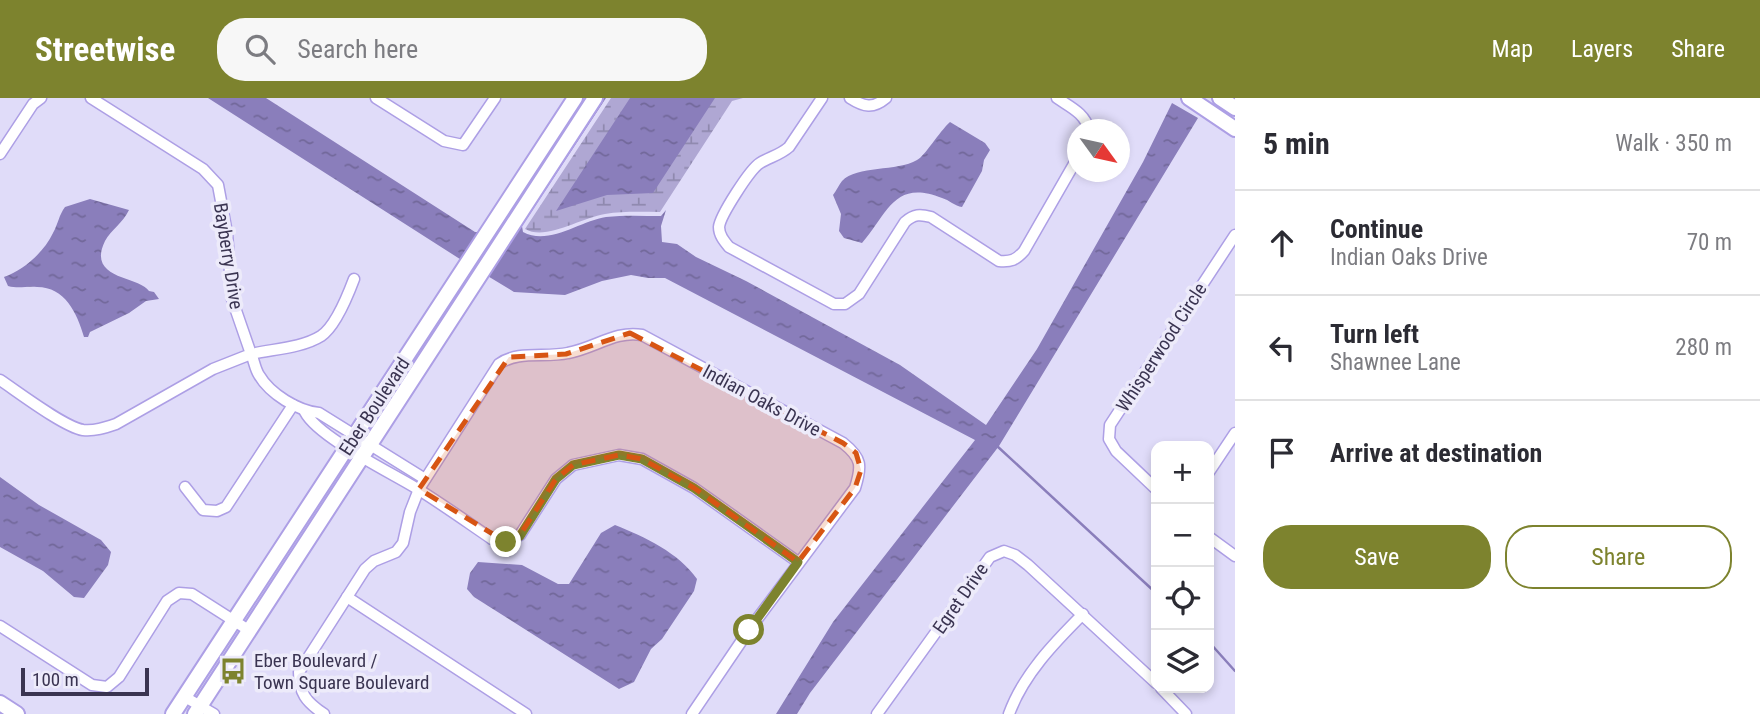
<!DOCTYPE html>
<html lang="en">
<head>
<meta charset="utf-8">
<style>
  :root { --surface:#fff; --page:#f7f7f7; --text:#2b2b33; --muted:#7c7c81; --line:#e1e1e2; --accent:#7d832e }
  body { margin:0; font-family:"Roboto Condensed",sans-serif; background:var(--page); color:var(--text) }
  .controls { position:absolute; right:21px; bottom:21px; display:grid; overflow:hidden; border-radius:14px; box-shadow:0 4px 10px #0003 }
  .controls button { width:63px; height:63px; display:grid; place-items:center; padding:0; border:0; border-bottom:2px solid var(--line); background:var(--surface); color:var(--text); font:35px sans-serif }
  .compass { position:absolute; left:1067px; top:21px; width:63px; height:63px; border-radius:50%; background:var(--surface); box-shadow:0 4px 10px #0003; rotate:123deg }
  .scale { position:absolute; left:21px; bottom:18px; width:128px; box-sizing:border-box; padding-left:7px; border:4px solid #3a3451; border-top:0; font-size:19px; line-height:24px; white-space:nowrap; color:#3a3451; -webkit-text-stroke:5px #edebfa; paint-order:stroke }
  .stop { position:absolute; width:21px; height:21px; margin:-16px; border:5px solid #7d832e; border-radius:50%; background:#fff }
  .stop.end { background:#7d832e; border-color:#fff; box-shadow:0 2px 7px #0008 }
  .list { margin:0; padding:0; list-style:none }
  h2 { display:flex; justify-content:space-between; align-items:center; height:91px; margin:0; padding:0 28px; font-size:30px }
  h2 small { font-size:23px; font-weight:400; color:var(--muted) }
  .list li { display:grid; grid-template-columns:46px 1fr auto; gap:21px; align-items:center; box-sizing:border-box; height:105px; padding:0 28px; border-top:2px solid var(--line) }
  .list b { display:block; font-size:26px; white-space:nowrap }
  .list p { margin:0; font-size:23px; white-space:nowrap; color:var(--muted) }
  .list em { font-size:23px; font-style:normal; color:var(--muted) }
  .actions { display:flex; gap:14px; padding:21px 28px }
  .actions a { flex:1; padding:16px 0; border:2px solid var(--accent); border-radius:28px; text-align:center; font-size:24px; color:var(--accent) }
  .actions .main { background:var(--accent); color:#fff }
  .icon { flex:none; width:38px; height:38px; fill:none; stroke:currentColor; stroke-width:2; stroke-linecap:round; stroke-linejoin:round }
  .map { position:relative; flex:none; width:1235px; height:616px; overflow:hidden }
  header { display:flex; align-items:center; gap:42px; box-sizing:border-box; height:98px; padding:0 35px; background:var(--accent); color:#fff }
  header strong { font-size:33px }
  nav { display:flex; gap:38px; margin-inline-start:auto; font-size:24px }
  .search { width:490px; height:63px; background:var(--page); display:flex; align-items:center; gap:18px; box-sizing:border-box; padding:0 24px; border-radius:28px; color:var(--muted); font-size:26px }
  main { display:flex }
  aside { flex:1; background:var(--surface) }
  .map>svg:first-child { display:block }
  .wetland { fill:url(#wetland-marsh) }
  .water { fill:url(#water-ripples) }
  .lines { fill:none; stroke-linecap:round; stroke-linejoin:round }
  .stream { stroke:#8a7ebb; stroke-width:2.5 }
  .street-casing { stroke:#ad9fe5; stroke-width:13 }
  .secondary-casing { stroke:#ad9fe5; stroke-width:18 }
  .street { stroke:#fff; stroke-width:10 }
  .secondary { stroke:#fff; stroke-width:14 }
  .route { stroke:#7d832e; stroke-width:9 }
  .marked { fill:#d75513; fill-opacity:0.2; stroke:#d75513; stroke-width:5; stroke-dasharray:14 9; stroke-linejoin:round }
  .labels { text-anchor:middle; stroke-width:7; stroke-linejoin:round; paint-order:stroke }
  .street-label { font-size:19px; fill:#3a3451; stroke:#edebfa }
  .poi-label { font-size:19px; fill:#3a3451; stroke:#edebfa; text-anchor:start }
</style>
</head>
<body>
<header>
<strong>Streetwise</strong>
<div class="search"><svg class="icon" aria-label="search" viewBox="0 0 24 24"><circle cx="10" cy="10" r="6"/><path d="M15 15l6 6"/></svg>Search here</div>
<nav><a>Map</a><a>Layers</a><a>Share</a></nav>
</header>
<main>
<div class="map">
<svg width="1235" height="616" viewBox="0 0 1235 616">
  <defs>
    <pattern id="wetland-marsh" width="20" height="14" patternUnits="userSpaceOnUse" patternTransform="scale(1.75)"><rect width="20" height="14" fill="#afa7d3"/><path d="M1 5h8M5 5V1M11 12h8M15 12V8" fill="none" stroke="#8f89ae"/></pattern>
    <pattern id="water-ripples" width="26" height="14" patternUnits="userSpaceOnUse" patternTransform="scale(1.75)"><rect width="26" height="14" fill="#8a7ebb"/><path d="M2 4q2-2 4 0t4 0M15 11q2-2 4 0t4 0" fill="none" stroke="#72689a"/></pattern>
  </defs>
  <rect width="100%" height="100%" fill="#e0dcf9"/>
  <path class="wetland" d="M611 0H743L732 3 660 114C642 114 623 113 605 116 580 120 546 143 525 131Z"/>
  <g class="water">
    <path d="M208 0H266L475 134H480L463 163Z"/>
    <path d="M603 0H606L522 128 523 134C549 148 580 123 606 119 624 117 643 118 661 118L666 112 661 128 662 144 677 146 696 159 746 183 900 267 986 327 1037 251 1143 64 1172 5 1198 20 999 348 810 595 797 616H776L833 524 975 342 665 180H648L631 177 602 183 565 197 514 194 486 177Z"/>
    <path d="M630 0H715L653 95 607 97 556 113Z"/>
    <path d="M950 24 985 45 990 52 984 62 982 73 962 109C955 108 949 102 942 100 894 81 888 115 862 145L844 140 839 133 841 116 833 97C836 93 839 87 842 83 857 67 897 74 917 62 925 58 939 34 950 24Z"/>
    <path d="M90 101 129 112C123 125 111 132 105 143 86 182 139 178 149 193L154 194 159 201 146 203 129 215 90 234 88 239H84C77 215 65 189 37 189 26 188 19 191 8 188L4 179C24 172 44 154 53 135 58 126 59 117 65 109Z"/>
    <path d="M0 379 39 407 101 442 111 454 108 467 84 500 74 499 43 473 0 449Z"/>
    <path d="M615 427C645 439 679 455 697 481L694 493 662 541 651 551 634 584 619 591 474 499 467 491 470 475 478 464 522 467 558 486H569L601 435Z"/>
  </g>
  <g class="lines">
    <g class="stream">
      <path d="M997 348 1156 495"/>
      <path d="M1209 544 1235 573"/>
    </g>
    <g class="street-casing">
      <g id="street">
        <path d="M376 0 444 43 463 47 495 0"/>
        <path d="M822 0 789 49C780 57 770 59 760 65 750 71 720 118 719 129 719 137 724 143 729 149L834 206H845L859 196 905 124C914 116 920 116 931 119L999 163C1011 164 1016 162 1024 153L1078 59"/>
        <path d="M850 0C864 9 873 11 886 0"/>
        <path d="M1057 0C1070 9 1085 15 1089 32"/>
        <path d="M0 56 33 6 41 0"/>
        <path d="M354 181C348 197 336 228 321 238 302 250 273 251 251 256 254 262 255 271 259 277 270 296 298 313 319 315L425 381"/>
        <path d="M0 282C18 294 64 329 83 332 95 333 104 330 116 326L213 271 251 256 232 201 227 135 218 87 203 71 91 0"/>
        <path d="M305 314C318 339 388 373 416 390 442 406 467 424 492 441L506 444 520 437 556 381 573 367 619 357 642 361 694 390 798 464"/>
        <path d="M1209 374 1235 335"/>
        <path d="M185 389 203 412 217 413 226 409 293 307"/>
        <path d="M1156 391 1116 353 1109 341 1110 327 1235 137"/>
        <path d="M1209 439 1235 458"/>
        <path d="M347 499 526 616"/>
        <path d="M0 528 92 587 107 589 119 579 167 503 179 495 192 496 250 533"/>
        <path d="M1161 590 1186 616"/>
        <path d="M185 599 214 616"/>
        <path d="M324 616C306 604 299 595 299 574L365 471 374 463 396 454 403 445 410 414 419 391 499 266C518 252 545 260 568 255 595 250 616 232 642 237L843 345C862 360 862 368 855 390L749 532 692 616"/>
        <path d="M877 616 990 459 1004 453 1015 457 1028 467 1156 585"/>
        <path d="M1009 616C1023 577 1054 545 1083 516"/>
      </g>
    </g>
    <g class="secondary-casing">
      <g id="secondary">
        <path d="M1189 0 1235 31"/>
        <path d="M1220 0 1235 10"/>
        <path d="M0 605 17 616"/>
        <path d="M173 616 575 0"/>
        <path d="M195 616 595 0"/>
      </g>
    </g>
    <use href="#street" class="street"/>
    <use href="#secondary" class="secondary"/>
  </g>
  <g class="lines">
    <path class="route" d="M506 444 520 438 556 381 573 367 619 357 642 361 694 390 798 464 749 532"/>
  </g>
  <path class="marked" d="M630 235 843 345 856 355 861 372 855 390 798 464 694 390 642 361 619 357 573 367 556 381 520 437 506 444 419 391 509 259 566 256Z"/>
  <defs>
    <g id="bus-bare" transform="scale(2.1)"><path d="M-5-6H5V4H4V6H2V4H-2V6H-4V4H-5ZM-3.5-4V0h7V-4ZM-3.5 1.2v1.5H-2V1.2ZM2 1.2v1.5H3.5V1.2Z" fill="#7d832e" stroke="#edebfa" stroke-width="2.5" paint-order="stroke"/></g>
  </defs>
  <g fill-rule="evenodd">
    <use href="#bus-bare" x="233" y="573"/>
  </g>
  <g class="labels">
    <g class="street-label">
      <text transform="translate(229 158) rotate(81)" y="7">Bayberry Drive</text>
      <text transform="translate(1161 249) rotate(-57)" y="7">Whisperwood Circle</text>
      <text transform="translate(762 302) rotate(28)" y="7">Indian Oaks Drive</text>
      <text transform="translate(374 308) rotate(-57)" y="7">Eber Boulevard</text>
      <text transform="translate(960 500) rotate(-55)" y="7">Egret Drive</text>
    </g>
    <g class="poi-label">
      <text x="254" y="569">Eber Boulevard /<tspan x="254" dy="22">Town Square Boulevard</tspan></text>
    </g>
  </g>
</svg>
<div class="controls">
<button>+</button>
<button>−</button>
<button><svg class="icon" aria-label="locate" viewBox="0 0 24 24"><circle cx="12" cy="12" r="6"/><path d="M12 2v4M12 18v4M2 12h4M18 12h4"/></svg></button>
<button><svg class="icon" aria-label="layers" viewBox="0 0 24 24"><path d="M12 4l9 5-9 5-9-5zM3 14l9 5 9-5"/></svg></button>
</div>
<svg class="compass" viewBox="-18 -18 36 36"><path d="M0-13l5 13h-10z" fill="#e53935"/><path d="M0 13l5-13h-10z" fill="#7c7c81"/></svg>
<div class="scale">100 m</div>
<div class="stop" style="left:749px;top:532px"></div>
<div class="stop end" style="left:506px;top:444px"></div>
</div>
<aside>
<h2>5 min<small>Walk · 350 m</small></h2>
<ul class="list">
<li><svg class="icon" aria-label="ahead" viewBox="0 0 24 24"><path d="M12 20V5M6 11l6-6 6 6"/></svg><div><b>Continue</b><p>Indian Oaks Drive</p></div><em>70 m</em></li>
<li><svg class="icon" aria-label="left" viewBox="0 0 24 24"><path d="M17 20v-9H6M10 6l-5 5 5 5"/></svg><div><b>Turn left</b><p>Shawnee Lane</p></div><em>280 m</em></li>
<li><svg class="icon" aria-label="arrive" viewBox="0 0 24 24"><path d="M6 21V4h12l-3 4 3 4H6"/></svg><div><b>Arrive at destination</b></div></li>
</ul>
<div class="actions"><a class="main">Save</a><a>Share</a></div>
</aside>
</main>
</body>
</html>
